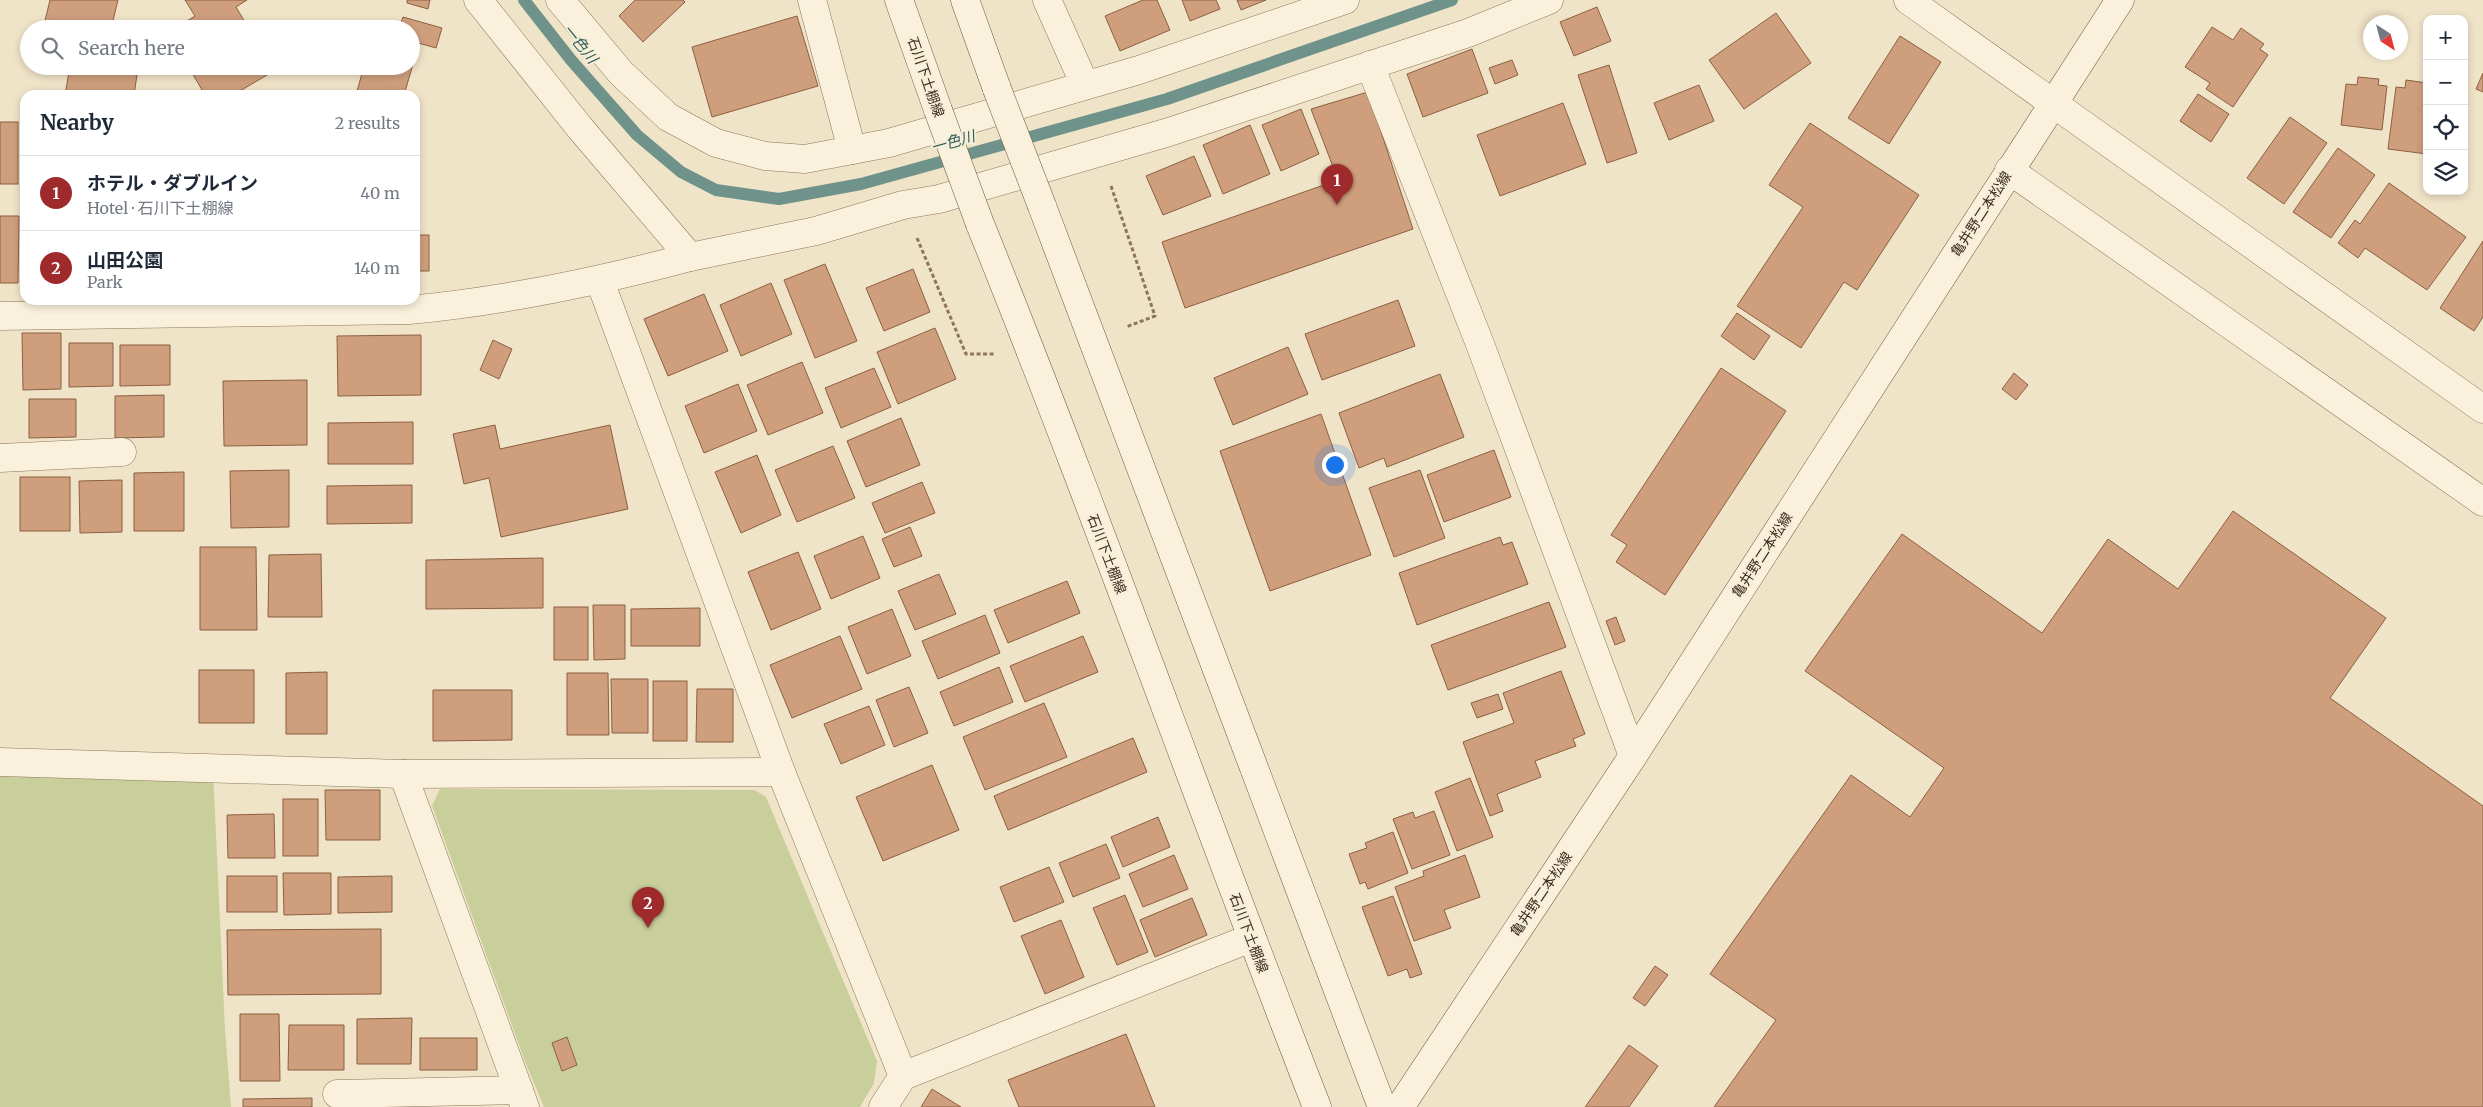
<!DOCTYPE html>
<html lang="en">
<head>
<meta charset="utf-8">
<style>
  :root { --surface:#fff; --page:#f2f2f3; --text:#1f2937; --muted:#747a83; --line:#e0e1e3; --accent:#9e2a2b }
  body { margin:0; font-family:Merriweather,"Noto Sans JP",serif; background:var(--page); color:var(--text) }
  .controls { position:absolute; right:15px; top:15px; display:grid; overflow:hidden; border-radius:10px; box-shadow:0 2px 8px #0003 }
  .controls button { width:45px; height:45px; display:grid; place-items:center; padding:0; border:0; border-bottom:1px solid var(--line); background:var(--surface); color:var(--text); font:25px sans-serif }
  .compass { position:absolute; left:2363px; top:15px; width:45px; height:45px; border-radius:50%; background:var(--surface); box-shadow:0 2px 8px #0003; rotate:144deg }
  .you { position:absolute; left:1334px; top:464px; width:18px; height:18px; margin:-12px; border:4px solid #fff; border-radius:50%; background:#1a73e8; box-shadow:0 0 0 8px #1a73e833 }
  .badge { display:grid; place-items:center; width:32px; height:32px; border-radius:50%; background:var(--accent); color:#fff; font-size:16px; font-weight:700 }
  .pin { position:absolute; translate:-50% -41px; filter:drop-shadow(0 1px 2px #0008) }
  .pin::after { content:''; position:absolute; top:26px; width:18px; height:15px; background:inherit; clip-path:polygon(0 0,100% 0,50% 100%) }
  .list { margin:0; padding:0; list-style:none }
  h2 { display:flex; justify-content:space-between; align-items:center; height:65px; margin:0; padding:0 20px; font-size:21px }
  h2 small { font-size:16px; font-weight:400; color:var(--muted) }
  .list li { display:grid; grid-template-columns:32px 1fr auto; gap:15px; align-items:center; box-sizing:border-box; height:75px; padding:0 20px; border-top:1px solid var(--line) }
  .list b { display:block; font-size:19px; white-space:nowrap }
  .list p { margin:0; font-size:16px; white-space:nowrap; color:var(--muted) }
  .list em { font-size:16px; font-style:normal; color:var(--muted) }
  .icon { flex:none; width:28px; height:28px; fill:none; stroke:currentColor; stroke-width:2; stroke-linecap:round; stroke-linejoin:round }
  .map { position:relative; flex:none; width:2483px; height:1107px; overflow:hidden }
  .search { position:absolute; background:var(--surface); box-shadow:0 2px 8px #0003; left:20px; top:20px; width:400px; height:55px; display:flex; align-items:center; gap:12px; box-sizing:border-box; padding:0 18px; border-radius:28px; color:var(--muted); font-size:19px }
  .panel { position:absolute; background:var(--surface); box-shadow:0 2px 8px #0003; left:20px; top:90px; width:400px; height:215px; border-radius:15px }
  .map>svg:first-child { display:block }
  .green { fill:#c9cf9b }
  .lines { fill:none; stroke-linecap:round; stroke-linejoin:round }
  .stream { stroke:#6f938a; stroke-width:12 }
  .building { fill:#cf9f7d; stroke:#8d5f41 }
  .street-casing { stroke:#8d765c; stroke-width:29 }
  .secondary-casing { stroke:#6f573f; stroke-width:29 }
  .path { stroke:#8d765c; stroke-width:3; stroke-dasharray:4 2.5; stroke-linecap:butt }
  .street { stroke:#faf1dc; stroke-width:28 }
  .secondary { stroke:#faf1dc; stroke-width:28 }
  .secondary-bridge-casing { stroke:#6f573f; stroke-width:29; stroke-linecap:butt }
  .secondary-bridge { stroke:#faf1dc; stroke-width:28 }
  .labels { text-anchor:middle; stroke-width:4; stroke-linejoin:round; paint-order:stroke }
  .street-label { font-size:14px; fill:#3d2e20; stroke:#f7eed8 }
  .water-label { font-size:15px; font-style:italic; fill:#2f5d5a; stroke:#f7eed8 }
</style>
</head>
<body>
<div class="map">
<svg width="2483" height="1107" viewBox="0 0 2483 1107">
  <rect width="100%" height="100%" fill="#f0e4c8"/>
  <g class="green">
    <path d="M0 762 213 769 225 1029 231 1107H0Z"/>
    <path d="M440 789 755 790 766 797 877 1061 874 1083 860 1107H544L526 1064 432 806Z"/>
  </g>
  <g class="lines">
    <path class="stream" d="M524 0 571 60 637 135 681 172 716 190 779 199 861 184 1167 99 1452 0"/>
  </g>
  <g class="building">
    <path d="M50 0H118L111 29H43Z"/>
    <path d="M185 0H247L236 7 249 29H174L195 16Z"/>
    <path d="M407 0H430L428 9 407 3Z"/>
    <path d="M635 0H683L685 2 643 42 619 16Z"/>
    <path d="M1143 0H1157L1170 30 1120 51 1105 16Z"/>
    <path d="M1182 0H1216L1220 9 1190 21Z"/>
    <path d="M1237 0H1266L1241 10Z"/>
    <path d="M1597 7 1611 41 1574 56 1560 22Z"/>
    <path d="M1776 13 1811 63 1744 109 1709 60Z"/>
    <path d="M797 16 818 86 712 117 692 47Z"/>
    <path d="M403 17 442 28 436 48 411 41V29H399Z"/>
    <path d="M2212 27 2233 40 2241 28 2264 44 2260 49 2268 55 2233 107 2206 89 2210 83 2185 67Z"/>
    <path d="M1900 36 1941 62 1889 144 1848 118Z"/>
    <path d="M1472 49 1488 93 1423 117 1407 74Z"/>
    <path d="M411 52 416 54 404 95H356L364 66H411Z"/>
    <path d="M1512 60 1518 75 1495 84 1489 68Z"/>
    <path d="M1609 65 1637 153 1607 163 1578 75Z"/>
    <path d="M70 66 137 75 134 95H65Z"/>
    <path d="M188 66H271L274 71 233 95H205Z"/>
    <path d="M2483 73V92L2476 89Z"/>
    <path d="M2358 77 2379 79 2378 85 2387 86 2382 130 2341 125 2346 84 2357 85Z"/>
    <path d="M2406 80 2427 83V154L2388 149 2396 87 2405 88Z"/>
    <path d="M1699 85 1714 121 1669 140 1654 103Z"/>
    <path d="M1368 92 1413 229 1185 308 1162 242 1338 180 1311 109Z"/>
    <path d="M2198 94 2229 114 2211 142 2180 121Z"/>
    <path d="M1563 103 1586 164 1500 196 1477 135Z"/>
    <path d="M1301 109 1319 154 1281 171 1262 125Z"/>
    <path d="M2290 117 2327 143 2284 204 2247 178Z"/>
    <rect x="0" y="122" width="18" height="62"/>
    <path d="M1810 123 1919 195 1857 290 1844 282 1801 348 1737 306 1803 207 1769 185Z"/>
    <path d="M1250 125 1270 174 1223 194 1203 145Z"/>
    <path d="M2338 148 2375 175 2331 238 2293 212Z"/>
    <path d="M1194 156 1211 196 1163 215 1146 176Z"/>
    <path d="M2389 183 2466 237 2427 290 2365 248 2358 258 2338 243 2355 220 2360 224Z"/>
    <path d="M0 216H19L18 283H0Z"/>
    <rect x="415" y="235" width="14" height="36"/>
    <path d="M2483 241V317L2474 331 2440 308Z"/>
    <path d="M825 264 857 341 815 358 784 280Z"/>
    <path d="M913 269 930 312 884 331 866 288Z"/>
    <path d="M771 283 792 334 741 356 720 305Z"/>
    <path d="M704 294 728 351 668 376 644 319Z"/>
    <path d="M1398 300 1415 346 1322 380 1305 334Z"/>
    <path d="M1737 313 1770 336 1754 360 1721 336Z"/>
    <path d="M935 328 956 379 898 404 877 352Z"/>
    <path d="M22 333H61V389L23 390Z"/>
    <path d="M421 335V395L338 396 337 336Z"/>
    <path d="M493 340 512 349 499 379 480 370Z"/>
    <path d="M69 343H113V386L69 387Z"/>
    <path d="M120 345H170V385L120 386Z"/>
    <path d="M1288 347 1308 394 1233 425 1214 378Z"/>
    <path d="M802 362 823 413 768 435 747 385Z"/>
    <path d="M874 368 891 407 841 428 825 388Z"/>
    <path d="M1721 368 1786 411 1665 595 1616 562 1627 545 1611 535Z"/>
    <path d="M2014 373 2028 385 2016 400 2002 389Z"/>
    <path d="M1440 374 1464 437 1387 467 1384 458 1359 468 1339 413Z"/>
    <path d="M307 380V445L224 446 223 381Z"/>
    <path d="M738 384 757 431 704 453 685 406Z"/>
    <path d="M164 395V437L115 438V396Z"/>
    <path d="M29 399H76V437L29 438Z"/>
    <path d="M1321 414 1371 555 1270 591 1220 451Z"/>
    <path d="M901 418 920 465 866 487 847 441Z"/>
    <path d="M413 422V464H328V423Z"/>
    <path d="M495 425 500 449 610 425 628 509 501 537 489 478 464 484 453 434Z"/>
    <path d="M833 446 855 498 797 522 775 470Z"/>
    <path d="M1494 450 1511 497 1444 522 1427 475Z"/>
    <path d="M757 455 781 515 741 533 715 472Z"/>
    <path d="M289 470V527L231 528 230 471Z"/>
    <path d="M1420 470 1445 538 1394 557 1369 488Z"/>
    <path d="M184 472V531H134V473Z"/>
    <rect x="20" y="477" width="50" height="54"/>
    <path d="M122 480V532L80 533 79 481Z"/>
    <path d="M922 482 935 513 885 533 872 503Z"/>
    <path d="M412 485V523L327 524V486Z"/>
    <path d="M2233 511 2386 618 2330 698 2483 806V1107H1714L1776 1020 1710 974 1851 775 1910 817 1944 768 1805 671 1902 534 2042 633 2108 539 2178 589Z"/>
    <path d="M910 527 922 556 894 567 882 539Z"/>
    <path d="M863 536 880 578 831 599 814 556Z"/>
    <path d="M1500 537 1503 545 1512 542 1528 584 1417 625 1399 573Z"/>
    <path d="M200 547H256L257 630H200Z"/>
    <path d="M798 552 821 609 771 630 748 572Z"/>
    <path d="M321 554 322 617H268L269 555Z"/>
    <path d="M543 558V608L426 609V560Z"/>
    <path d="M939 574 956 614 915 630 898 591Z"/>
    <path d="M1067 581 1080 613 1008 643 994 610Z"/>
    <path d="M1549 602 1566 647 1448 690 1431 645Z"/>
    <path d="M593 605H625V659L594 660Z"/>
    <rect x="554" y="607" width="34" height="53"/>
    <path d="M700 608V646H631V609Z"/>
    <path d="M892 609 911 656 867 674 848 627Z"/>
    <path d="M985 615 1000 653 938 679 922 641Z"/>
    <path d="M1616 617 1625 641 1615 645 1606 621Z"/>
    <path d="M840 636 862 689 792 718 770 665Z"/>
    <path d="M1083 636 1098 672 1025 702 1010 666Z"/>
    <path d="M999 667 1013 702 954 726 940 692Z"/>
    <rect x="199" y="670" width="55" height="53"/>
    <path d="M1561 671 1585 734 1573 739 1576 746 1535 761 1541 777 1497 794 1503 811 1490 816 1463 742 1514 723 1503 693Z"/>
    <path d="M327 672V734H286V673Z"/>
    <path d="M567 673H608L609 735H567Z"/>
    <path d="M611 679H648V733H612Z"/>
    <rect x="653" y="681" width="34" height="60"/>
    <path d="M909 687 928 733 894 747 876 700Z"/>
    <path d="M697 689H733V742H696Z"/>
    <path d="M433 690H512V740L433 741Z"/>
    <path d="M1498 694 1503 709 1477 718 1471 703Z"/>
    <path d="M1044 703 1067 757 985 790 963 737Z"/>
    <path d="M869 706 885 745 841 764 824 724Z"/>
    <path d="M1133 738 1147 772 1008 830 994 796Z"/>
    <path d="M932 765 959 830 883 861 856 797Z"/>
    <path d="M1470 778 1493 837 1457 851 1435 792Z"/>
    <path d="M325 790H380V840H326Z"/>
    <rect x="283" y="799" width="35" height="57"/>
    <path d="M1434 811 1450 855 1412 869 1393 819 1413 812 1415 818Z"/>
    <path d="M274 814 275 858H228L227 815Z"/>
    <path d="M1158 817 1170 847 1123 867 1111 837Z"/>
    <path d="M1393 832 1408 873 1368 889 1365 882 1360 884 1349 854 1367 848 1365 843Z"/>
    <path d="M1106 844 1120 878 1073 897 1059 863Z"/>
    <path d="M1174 855 1188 889 1143 907 1129 874Z"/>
    <path d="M1465 855 1480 897 1444 910 1451 928 1414 941 1395 887 1424 876 1423 871Z"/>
    <path d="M1049 867 1064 902 1014 922 1000 887Z"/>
    <path d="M283 873H331V914L284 915Z"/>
    <rect x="227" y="876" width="50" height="36"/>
    <path d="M392 876V912L338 913V877Z"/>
    <path d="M1125 895 1148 952 1117 965 1093 908Z"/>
    <path d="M1393 896 1422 974 1410 978 1407 969 1388 976 1362 907Z"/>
    <path d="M1192 898 1207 935 1155 957 1140 920Z"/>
    <path d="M1061 920 1084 977 1045 994 1021 936Z"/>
    <path d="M381 929V994L228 995 227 930Z"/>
    <path d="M1655 966 1668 975 1645 1006 1633 998Z"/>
    <path d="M240 1014H279L280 1081H240Z"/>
    <path d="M412 1018 411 1064H357V1019Z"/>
    <path d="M289 1025H344V1070H288Z"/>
    <path d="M1126 1034 1155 1107H1019L1008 1080Z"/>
    <path d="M567 1037 577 1065 562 1071 552 1043Z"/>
    <rect x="420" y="1038" width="57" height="32"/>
    <path d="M1629 1045 1658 1066 1629 1107H1585Z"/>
    <path d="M932 1089 961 1107H921Z"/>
    <path d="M312 1098V1107H243V1099Z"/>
  </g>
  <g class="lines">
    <g class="street-casing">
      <g id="street">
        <path d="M478 0 580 128 690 257 816 231 903 205 939 199 1169 132 1468 33 1549 0"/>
        <path d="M560 0 621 73 668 117 716 143 765 156 805 159 889 143 1139 70 1345 0"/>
        <path d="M812 0 852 150"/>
        <path d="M1047 0 1085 85"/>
        <path d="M1908 0 2483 409"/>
        <path d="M1370 65 1480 344 1633 756"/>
        <path d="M2009 170 2483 502"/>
        <path d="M600 281 781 772 903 1076 883 1107"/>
        <path d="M0 316 409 310C505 301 597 282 690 257"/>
        <path d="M0 458 122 452"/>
        <path d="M0 762 403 774 781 772"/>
        <path d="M403 774 525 1107"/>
        <path d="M903 1076 1251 938"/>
        <path d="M337 1094 519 1090"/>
      </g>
    </g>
    <g class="secondary-casing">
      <g id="secondary">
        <path d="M899 0 938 110"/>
        <path d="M965 0 997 89"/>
        <path d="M1042 206 1382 1107"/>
        <path d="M980 224C1098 516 1202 813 1317 1107"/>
        <path d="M1400 1107 1633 756 2120 0"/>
      </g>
    </g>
    <g class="path">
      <path d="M1111 186 1155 316 1126 327"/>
      <path d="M917 238 966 354H994"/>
    </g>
    <use href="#street" class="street"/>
    <use href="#secondary" class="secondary"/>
    <g class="secondary-bridge-casing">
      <g id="secondary-bridge">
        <path d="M997 89 1042 206"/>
        <path d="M938 110 980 224"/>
      </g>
    </g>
    <use href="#secondary-bridge" class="secondary-bridge"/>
  </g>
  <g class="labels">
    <g class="street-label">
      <text transform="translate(926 77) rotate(71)" y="5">石川下土棚線</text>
      <text transform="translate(1981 214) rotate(-57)" y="5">亀井野二本松線</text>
      <text transform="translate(1107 554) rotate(69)" y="5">石川下土棚線</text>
      <text transform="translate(1762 555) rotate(-57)" y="5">亀井野二本松線</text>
      <text transform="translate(1541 894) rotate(-56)" y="5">亀井野二本松線</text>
      <text transform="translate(1249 933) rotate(69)" y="5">石川下土棚線</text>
    </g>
    <g class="water-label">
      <text transform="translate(580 44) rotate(51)" y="5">一色川</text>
      <text transform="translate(953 142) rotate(-16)" y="5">一色川</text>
    </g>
  </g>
</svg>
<div class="controls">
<button>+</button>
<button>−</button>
<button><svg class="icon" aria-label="locate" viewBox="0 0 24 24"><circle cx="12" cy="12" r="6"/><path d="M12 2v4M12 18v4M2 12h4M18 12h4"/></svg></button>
<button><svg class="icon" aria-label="layers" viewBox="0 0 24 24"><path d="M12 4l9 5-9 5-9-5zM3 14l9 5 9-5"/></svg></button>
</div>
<svg class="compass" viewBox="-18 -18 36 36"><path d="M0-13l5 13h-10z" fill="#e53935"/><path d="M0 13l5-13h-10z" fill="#747a83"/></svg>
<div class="you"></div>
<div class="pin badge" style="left:1337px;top:205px">1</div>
<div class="pin badge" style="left:648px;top:928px">2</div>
<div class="search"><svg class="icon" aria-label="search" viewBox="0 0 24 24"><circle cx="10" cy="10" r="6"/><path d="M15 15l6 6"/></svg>Search here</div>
<section class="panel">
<h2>Nearby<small>2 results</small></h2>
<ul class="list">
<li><span class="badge">1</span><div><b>ホテル・ダブルイン</b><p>Hotel · 石川下土棚線</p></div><em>40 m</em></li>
<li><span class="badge">2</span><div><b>山田公園</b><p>Park</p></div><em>140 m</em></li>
</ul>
</section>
</div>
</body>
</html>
